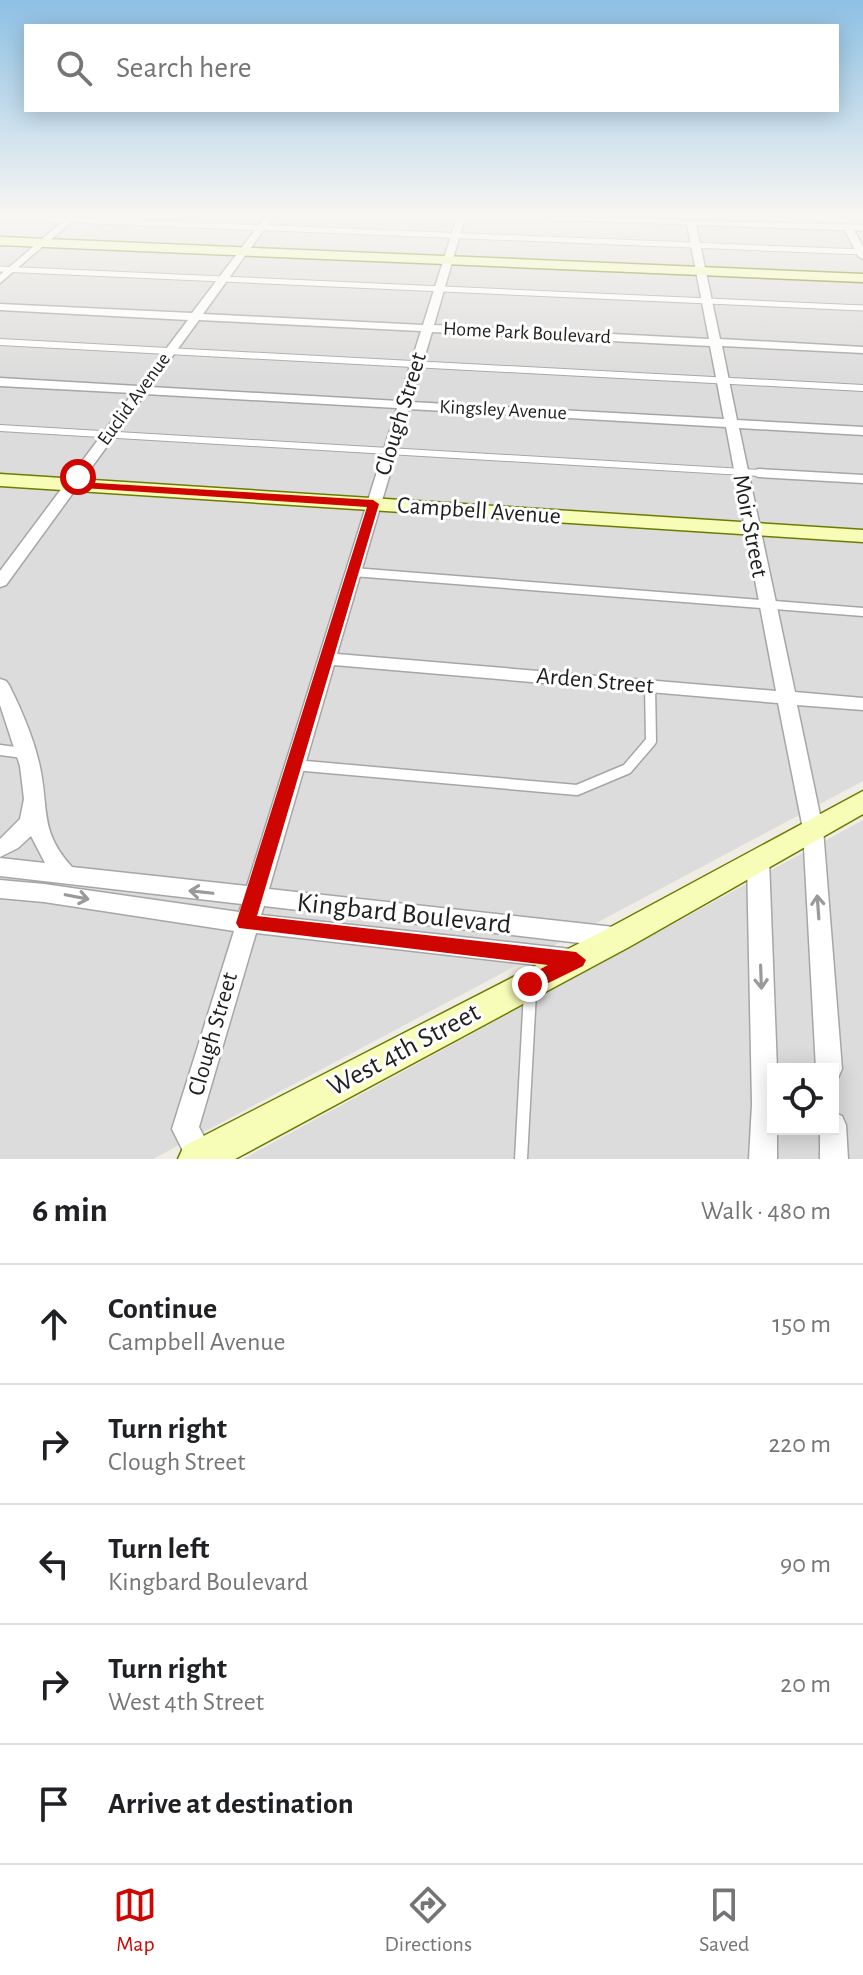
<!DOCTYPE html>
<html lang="en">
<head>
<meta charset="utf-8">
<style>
  :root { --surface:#fff; --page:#f6f6f6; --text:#202124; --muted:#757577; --line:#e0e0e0; --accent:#ce0500 }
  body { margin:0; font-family:"Alegreya Sans",sans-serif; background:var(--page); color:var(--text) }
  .controls { position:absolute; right:24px; bottom:24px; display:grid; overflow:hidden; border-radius:0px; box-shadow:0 4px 20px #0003 }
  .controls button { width:72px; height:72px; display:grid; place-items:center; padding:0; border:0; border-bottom:2px solid var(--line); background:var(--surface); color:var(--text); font:40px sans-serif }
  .stop { position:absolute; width:24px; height:24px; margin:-18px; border:6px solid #ce0500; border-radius:50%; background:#fff }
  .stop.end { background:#ce0500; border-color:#fff; box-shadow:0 2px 8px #0008 }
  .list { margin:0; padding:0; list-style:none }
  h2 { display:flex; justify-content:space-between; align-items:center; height:104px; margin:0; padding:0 32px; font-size:34px }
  h2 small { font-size:26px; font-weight:400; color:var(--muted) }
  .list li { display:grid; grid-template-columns:52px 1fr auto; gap:24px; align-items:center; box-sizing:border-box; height:120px; padding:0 32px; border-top:2px solid var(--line) }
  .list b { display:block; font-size:30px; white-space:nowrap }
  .list p { margin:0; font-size:26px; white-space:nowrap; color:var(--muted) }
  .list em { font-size:26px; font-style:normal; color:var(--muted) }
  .icon { flex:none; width:44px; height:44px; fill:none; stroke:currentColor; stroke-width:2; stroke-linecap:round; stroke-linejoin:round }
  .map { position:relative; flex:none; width:863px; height:1159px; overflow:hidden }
  .search { position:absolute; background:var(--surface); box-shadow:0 4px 20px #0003; left:24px; right:24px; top:24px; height:88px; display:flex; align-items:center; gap:20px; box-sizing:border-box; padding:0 28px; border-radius:0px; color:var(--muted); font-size:30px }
  .sheet { height:704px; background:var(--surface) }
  nav { display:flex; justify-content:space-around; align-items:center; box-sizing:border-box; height:112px; border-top:2px solid var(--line); background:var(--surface); font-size:22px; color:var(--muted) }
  nav a { display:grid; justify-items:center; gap:4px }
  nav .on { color:var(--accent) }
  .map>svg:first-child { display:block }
</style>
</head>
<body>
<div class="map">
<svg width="863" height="1159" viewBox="0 0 863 1159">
  <rect width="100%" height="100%" fill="#f0ede5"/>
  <g fill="#dddcdc" fill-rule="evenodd">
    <polygon points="0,217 863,217 863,781 153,1159 0,1159"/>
    <path d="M 863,820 L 863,1159 L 243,1159 L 642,941 ZM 773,1069 L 833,1069 L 833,1129 L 773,1129 Z"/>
  </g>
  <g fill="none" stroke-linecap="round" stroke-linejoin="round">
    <g stroke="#a6a6a6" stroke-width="7">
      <g id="lane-far4">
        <polyline points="0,217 863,252"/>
        <polyline points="0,269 863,308"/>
      </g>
    </g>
    <g stroke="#a6a6a6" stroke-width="8">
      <g id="lane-far3">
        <polyline points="0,342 863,388"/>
        <polyline points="0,428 793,475"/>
      </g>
    </g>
    <g stroke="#a6a6a6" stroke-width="11">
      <g id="lane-far2">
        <polyline points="759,473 863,479"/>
        <polyline points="353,572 863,612"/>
      </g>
    </g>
    <g stroke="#a6a6a6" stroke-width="13">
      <g id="lane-far1">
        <polyline points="0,750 23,753"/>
        <polyline points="294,765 577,790 627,769 651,741 650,686"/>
      </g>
    </g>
    <g stroke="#a6a6a6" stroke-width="15">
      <polyline id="lane" points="521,1159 530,992"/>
    </g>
    <g stroke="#a6a6a6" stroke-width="3">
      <g id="street">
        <polygon points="68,217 77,217 0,283 0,275"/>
        <path d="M 265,217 L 273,217 L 203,314 L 423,325 L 457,217 L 465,217 L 434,325 L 709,339 L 687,224 L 553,220 L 549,217 L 863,225 L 863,231 L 854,230 L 863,247 L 863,259 L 858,256 L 845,230 L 696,225 L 720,339 L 863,347 L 863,353 L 722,346 L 737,420 L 863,427 L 863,435 L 739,428 L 795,692 L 863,698 L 863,710 L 797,705 L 823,829 L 842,1069 L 838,1078 L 833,1080 L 833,1069 L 816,1069 L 803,829 L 778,703 L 334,665 L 269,889 L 614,927 L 622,930 L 626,937 L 622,944 L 614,947 L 264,906 L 261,915 L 571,949 L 579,952 L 583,959 L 579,966 L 571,969 L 256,933 L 199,1127 L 216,1159 L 187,1159 L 172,1129 L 234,931 L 44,902 L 0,898 L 0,880 L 44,884 L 239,912 L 242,904 L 0,876 L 0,858 L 45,863 L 31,836 L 18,848 L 0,857 L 0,839 L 20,819 L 24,799 L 20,766 L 0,705 L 0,679 L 6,681 L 9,685 C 22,711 34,739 40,767 C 49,809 39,831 72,867 L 247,886 L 397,408 L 145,394 L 6,585 L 0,587 L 0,571 L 133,393 L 0,386 L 0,378 L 138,386 L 188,320 L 0,310 L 0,304 L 192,313 ZM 199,320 L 421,331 L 399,401 L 150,387 ZM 432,332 L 710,346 L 724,419 L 411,402 ZM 409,409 L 726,427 L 776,691 L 337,654 Z"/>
        <polygon points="758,851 766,854 769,860 777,1069 773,1069 773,1129 777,1129 777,1159 749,1159 752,1104 747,860 750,854"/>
        <polygon points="833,1112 842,1116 846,1125 848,1159 820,1159 820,1129 833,1129"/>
      </g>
    </g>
    <g stroke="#6c7c00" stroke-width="3">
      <g id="secondary">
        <polygon points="0,237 863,274 863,282 0,245"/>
        <polygon points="0,474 863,530 863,542 0,486"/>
        <polygon points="863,791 863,814 629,947 235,1159 178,1159 184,1146 607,929"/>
      </g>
    </g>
    <use href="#lane-far4" stroke="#fff" stroke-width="5"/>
    <use href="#lane-far3" stroke="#fff" stroke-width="6"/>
    <use href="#lane-far2" stroke="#fff" stroke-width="8"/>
    <use href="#lane-far1" stroke="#fff" stroke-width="10"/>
    <use href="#lane" stroke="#fff" stroke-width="12"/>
    <use href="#street" fill="#fff" fill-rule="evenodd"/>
    <use href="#secondary" fill="#f7fcb7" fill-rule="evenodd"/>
  </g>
  <defs><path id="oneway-shaft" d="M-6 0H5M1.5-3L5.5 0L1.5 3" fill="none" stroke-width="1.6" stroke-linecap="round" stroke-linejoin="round" transform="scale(2)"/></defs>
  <g stroke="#9a9a9a">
    <use href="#oneway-shaft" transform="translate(201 892) rotate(-174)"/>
    <use href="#oneway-shaft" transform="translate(77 897) rotate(11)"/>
    <use href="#oneway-shaft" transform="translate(818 907) rotate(-94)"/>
    <use href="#oneway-shaft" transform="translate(761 977) rotate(88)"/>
  </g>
  <linearGradient id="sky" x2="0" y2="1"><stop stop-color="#8dc0e4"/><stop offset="0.57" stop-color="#f8f7f3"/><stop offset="1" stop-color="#f8f7f3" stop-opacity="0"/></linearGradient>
  <rect width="863" height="379" fill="url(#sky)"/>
  <polygon fill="#ce0500" points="78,473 83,477 80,482 373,500 379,504 257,916 576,952 586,960 583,966 530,992 521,984 524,978 548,965 239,928 236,923 367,507 68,487 68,482"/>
  <g text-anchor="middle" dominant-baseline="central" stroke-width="6" stroke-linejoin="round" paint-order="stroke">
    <g font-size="20" fill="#1f1f1f" stroke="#fff">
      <text transform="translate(527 333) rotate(3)">Home Park Boulevard</text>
      <text transform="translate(134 399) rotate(-54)">Euclid Avenue</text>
      <text transform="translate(503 410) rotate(3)">Kingsley Avenue</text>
    </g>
    <g font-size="24" fill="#1f1f1f" stroke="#fff">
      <text transform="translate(401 414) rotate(-73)">Clough Street</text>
      <text transform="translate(479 511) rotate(4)">Campbell Avenue</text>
      <text transform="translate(750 526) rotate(79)">Moir Street</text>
      <text transform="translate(595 681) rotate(5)">Arden Street</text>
      <text transform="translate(213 1034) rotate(-74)">Clough Street</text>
    </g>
    <g font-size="28" fill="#1f1f1f" stroke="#fff">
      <text transform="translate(404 914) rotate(6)">Kingbard Boulevard</text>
      <text transform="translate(404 1050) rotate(-28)">West 4th Street</text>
    </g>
  </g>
</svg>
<div class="controls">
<button><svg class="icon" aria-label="locate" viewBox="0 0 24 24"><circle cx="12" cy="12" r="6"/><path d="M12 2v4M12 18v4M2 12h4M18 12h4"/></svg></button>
</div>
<div class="stop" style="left:78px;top:477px"></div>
<div class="stop end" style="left:530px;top:984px"></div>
<div class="search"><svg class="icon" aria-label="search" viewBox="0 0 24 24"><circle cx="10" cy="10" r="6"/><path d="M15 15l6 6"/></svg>Search here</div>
</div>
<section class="sheet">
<h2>6 min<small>Walk · 480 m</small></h2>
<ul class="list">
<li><svg class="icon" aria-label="ahead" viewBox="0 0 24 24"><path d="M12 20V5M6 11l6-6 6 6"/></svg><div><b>Continue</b><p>Campbell Avenue</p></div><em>150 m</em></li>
<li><svg class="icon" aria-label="right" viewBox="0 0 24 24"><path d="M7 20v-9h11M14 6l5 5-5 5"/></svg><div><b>Turn right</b><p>Clough Street</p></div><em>220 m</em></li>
<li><svg class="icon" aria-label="left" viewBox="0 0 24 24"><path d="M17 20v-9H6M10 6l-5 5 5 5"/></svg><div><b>Turn left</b><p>Kingbard Boulevard</p></div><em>90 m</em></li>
<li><svg class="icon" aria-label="right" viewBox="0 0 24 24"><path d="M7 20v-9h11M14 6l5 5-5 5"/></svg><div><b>Turn right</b><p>West 4th Street</p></div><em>20 m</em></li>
<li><svg class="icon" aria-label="arrive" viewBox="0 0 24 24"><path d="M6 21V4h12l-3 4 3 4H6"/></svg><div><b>Arrive at destination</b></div></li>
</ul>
</section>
<nav>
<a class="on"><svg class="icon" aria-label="map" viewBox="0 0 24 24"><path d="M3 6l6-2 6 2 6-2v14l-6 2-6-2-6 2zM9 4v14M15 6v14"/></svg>Map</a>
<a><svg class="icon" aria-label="directions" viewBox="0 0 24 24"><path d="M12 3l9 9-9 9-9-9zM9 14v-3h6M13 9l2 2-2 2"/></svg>Directions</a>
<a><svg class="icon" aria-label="saved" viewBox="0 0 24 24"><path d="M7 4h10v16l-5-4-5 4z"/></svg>Saved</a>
</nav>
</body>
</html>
